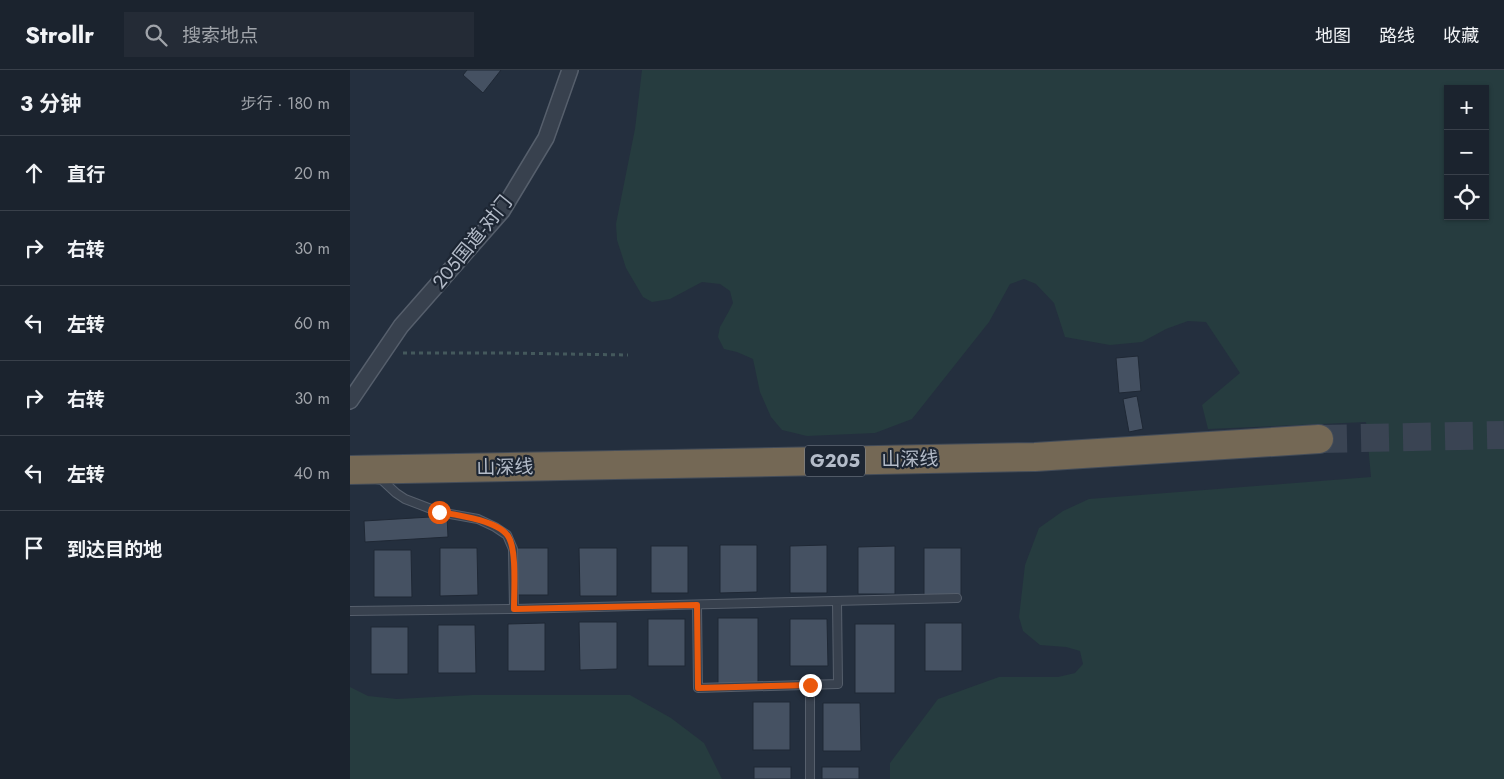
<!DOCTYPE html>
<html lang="zh">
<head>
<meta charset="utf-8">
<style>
  :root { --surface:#1b232e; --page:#242b36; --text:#f1f3f6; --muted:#a0a4aa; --line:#39404a }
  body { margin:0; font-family:Jost,"Noto Sans SC",sans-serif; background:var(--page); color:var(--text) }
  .controls { position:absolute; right:15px; top:15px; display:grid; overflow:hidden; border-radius:0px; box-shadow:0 1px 4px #0004 }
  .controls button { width:45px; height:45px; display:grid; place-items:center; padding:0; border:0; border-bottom:1px solid var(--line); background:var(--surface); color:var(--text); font:25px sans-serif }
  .stop { position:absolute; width:15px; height:15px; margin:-11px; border:4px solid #ea580c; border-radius:50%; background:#fff }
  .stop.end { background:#ea580c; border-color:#fff; box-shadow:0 1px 5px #0008 }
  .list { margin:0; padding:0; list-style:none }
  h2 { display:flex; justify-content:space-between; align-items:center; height:65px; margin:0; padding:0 20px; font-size:21px }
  h2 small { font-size:16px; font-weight:400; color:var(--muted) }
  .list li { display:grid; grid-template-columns:32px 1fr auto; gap:15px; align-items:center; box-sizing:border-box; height:75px; padding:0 20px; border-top:1px solid var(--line) }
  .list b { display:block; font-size:19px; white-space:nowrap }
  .list em { font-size:16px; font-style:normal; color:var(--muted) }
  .icon { flex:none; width:28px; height:28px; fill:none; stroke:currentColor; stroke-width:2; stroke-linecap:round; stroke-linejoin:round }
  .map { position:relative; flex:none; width:1154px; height:709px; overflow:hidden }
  header { display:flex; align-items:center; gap:30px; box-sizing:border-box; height:70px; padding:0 25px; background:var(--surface); border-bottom:1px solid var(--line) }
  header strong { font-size:24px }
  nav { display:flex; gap:28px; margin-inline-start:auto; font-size:18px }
  .search { width:350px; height:45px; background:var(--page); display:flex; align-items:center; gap:12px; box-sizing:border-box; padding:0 18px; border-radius:0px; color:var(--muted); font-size:19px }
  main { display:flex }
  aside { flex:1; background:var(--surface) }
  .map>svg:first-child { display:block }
</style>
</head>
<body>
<header>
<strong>Strollr</strong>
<div class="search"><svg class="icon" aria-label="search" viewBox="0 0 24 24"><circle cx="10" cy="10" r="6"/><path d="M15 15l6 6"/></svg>搜索地点</div>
<nav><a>地图</a><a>路线</a><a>收藏</a></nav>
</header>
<main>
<aside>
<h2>3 分钟<small>步行 · 180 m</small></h2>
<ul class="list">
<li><svg class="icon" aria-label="ahead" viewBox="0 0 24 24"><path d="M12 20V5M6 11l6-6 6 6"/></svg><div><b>直行</b></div><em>20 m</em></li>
<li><svg class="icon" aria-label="right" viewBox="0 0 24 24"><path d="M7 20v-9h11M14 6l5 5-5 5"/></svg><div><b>右转</b></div><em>30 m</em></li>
<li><svg class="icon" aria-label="left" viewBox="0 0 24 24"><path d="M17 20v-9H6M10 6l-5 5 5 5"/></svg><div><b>左转</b></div><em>60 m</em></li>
<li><svg class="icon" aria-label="right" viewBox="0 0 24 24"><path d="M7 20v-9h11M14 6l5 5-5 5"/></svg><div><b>右转</b></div><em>30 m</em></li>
<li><svg class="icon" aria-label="left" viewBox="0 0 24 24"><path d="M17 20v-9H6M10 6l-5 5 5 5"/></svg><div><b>左转</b></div><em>40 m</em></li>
<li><svg class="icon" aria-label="arrive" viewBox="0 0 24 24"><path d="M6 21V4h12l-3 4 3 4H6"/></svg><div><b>到达目的地</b></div></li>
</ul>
</aside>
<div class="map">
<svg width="1154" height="709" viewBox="0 0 1154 709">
  <rect width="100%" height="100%" fill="#242f3e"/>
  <g fill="#263c3f" fill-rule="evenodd">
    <path d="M 292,0 L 1154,0 L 1154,709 L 540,709 L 540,693 L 588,629 L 649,607 L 708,607 L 725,603 L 733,594 L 730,581 L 716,577 L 690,575 L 673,561 L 669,547 L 675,495 L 689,458 L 713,441 L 739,429 L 1021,407 L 1016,352 L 858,359 L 852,335 L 890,303 L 856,252 L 838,251 L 816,259 L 792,272 L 760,275 L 715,267 L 704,233 L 686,214 L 674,209 L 660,214 L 639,252 L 562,349 L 525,363 L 457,366 L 432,360 L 421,347 L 410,322 L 403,289 L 387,282 L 374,279 L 368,267 L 370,257 L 379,241 L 383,233 L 380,221 L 370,214 L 352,212 L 320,229 L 302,232 L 293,227 L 276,198 L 267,170 L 266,154 L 285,59 ZM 1098,19 L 1135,19 L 1135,146 L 1098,146 Z"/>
    <polygon points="0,617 18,626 47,629 122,625 280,625 321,648 354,673 372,709 0,709"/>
  </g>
  <g fill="#455162" stroke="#1f2835">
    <polygon points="117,0 151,0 133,23 113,5"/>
    <polygon points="788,286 791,321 769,323 766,288"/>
    <polygon points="787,326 793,359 779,362 773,329"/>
    <polygon points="97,446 98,467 15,472 14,451"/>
    <polygon points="370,475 407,475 407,522 370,523"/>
    <polygon points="477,475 477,523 440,523 440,476"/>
    <rect x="301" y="476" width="37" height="47"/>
    <polygon points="545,476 545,524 508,524 508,477"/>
    <polygon points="90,478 127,478 128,525 90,526"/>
    <rect x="161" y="478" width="37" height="47"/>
    <polygon points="229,478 267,478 267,526 230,526"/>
    <rect x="574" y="478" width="37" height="48"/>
    <polygon points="24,480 61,480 62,527 24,527"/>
    <rect x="368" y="548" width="40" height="69"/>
    <rect x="298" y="549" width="37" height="47"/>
    <polygon points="440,549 477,549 478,596 440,596"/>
    <polygon points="229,552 267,552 267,599 230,600"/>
    <polygon points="195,553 195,601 158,601 158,554"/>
    <rect x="575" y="553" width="37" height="48"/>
    <rect x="505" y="554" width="40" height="69"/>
    <polygon points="88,555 125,555 126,603 88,603"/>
    <rect x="21" y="557" width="37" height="47"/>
    <rect x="403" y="632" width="37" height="48"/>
    <polygon points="473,633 510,633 511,681 473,681"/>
    <rect x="404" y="697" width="37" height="12"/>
    <rect x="472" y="697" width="37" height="12"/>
  </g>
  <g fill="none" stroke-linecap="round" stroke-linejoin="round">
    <polyline stroke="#3a4453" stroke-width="28" stroke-dasharray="28 14" stroke-linecap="butt" points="969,369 1154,365"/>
    <g stroke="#565f6c" stroke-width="10">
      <g id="lane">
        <polyline points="26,409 32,410 46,423 55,429 89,442 128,449 145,457 157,465 163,479 164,539"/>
        <polyline points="347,535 348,618 488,614 487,531"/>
        <polyline points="0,541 164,539 607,528"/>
        <polyline points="460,615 460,709"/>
      </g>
    </g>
    <g stroke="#565f6c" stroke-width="18">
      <polyline id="street" points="0,331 51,256 152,141 196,68 220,0"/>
    </g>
    <g stroke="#434c59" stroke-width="30">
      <polyline id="highway" points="0,400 685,387 969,369"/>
    </g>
    <polyline stroke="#44595c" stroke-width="3" stroke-dasharray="4 4" stroke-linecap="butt" points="53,283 155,283 278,285"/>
    <use href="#lane" stroke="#38414e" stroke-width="8"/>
    <use href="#street" stroke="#38414e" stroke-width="15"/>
    <use href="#highway" stroke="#746855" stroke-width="28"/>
  </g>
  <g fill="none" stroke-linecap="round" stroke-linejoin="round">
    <path stroke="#ea580c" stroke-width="6" d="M 89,442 C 107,445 147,450 158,466 C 167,479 164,521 164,539 L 347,535 L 348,618 L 460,615"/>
  </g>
  <g text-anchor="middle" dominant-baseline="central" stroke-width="4.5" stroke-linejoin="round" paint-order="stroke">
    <rect fill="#1d2633" stroke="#878f9c" stroke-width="1" x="455" y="375.5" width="60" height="31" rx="4"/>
    <g font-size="18" font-weight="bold" fill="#b4bcc9">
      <text x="485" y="391">G205</text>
    </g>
    <g font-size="19" fill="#b4bcc9" stroke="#1d2633">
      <text transform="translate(122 172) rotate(-51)">205国道-对门</text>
      <text transform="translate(560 389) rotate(-1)">山深线</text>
      <text transform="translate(155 397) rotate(-1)">山深线</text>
    </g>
  </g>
</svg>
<div class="controls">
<button>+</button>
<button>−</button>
<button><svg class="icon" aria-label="locate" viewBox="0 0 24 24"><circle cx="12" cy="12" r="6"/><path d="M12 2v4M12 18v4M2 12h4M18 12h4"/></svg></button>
</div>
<div class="stop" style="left:89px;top:442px"></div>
<div class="stop end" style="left:460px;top:615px"></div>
</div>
</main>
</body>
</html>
